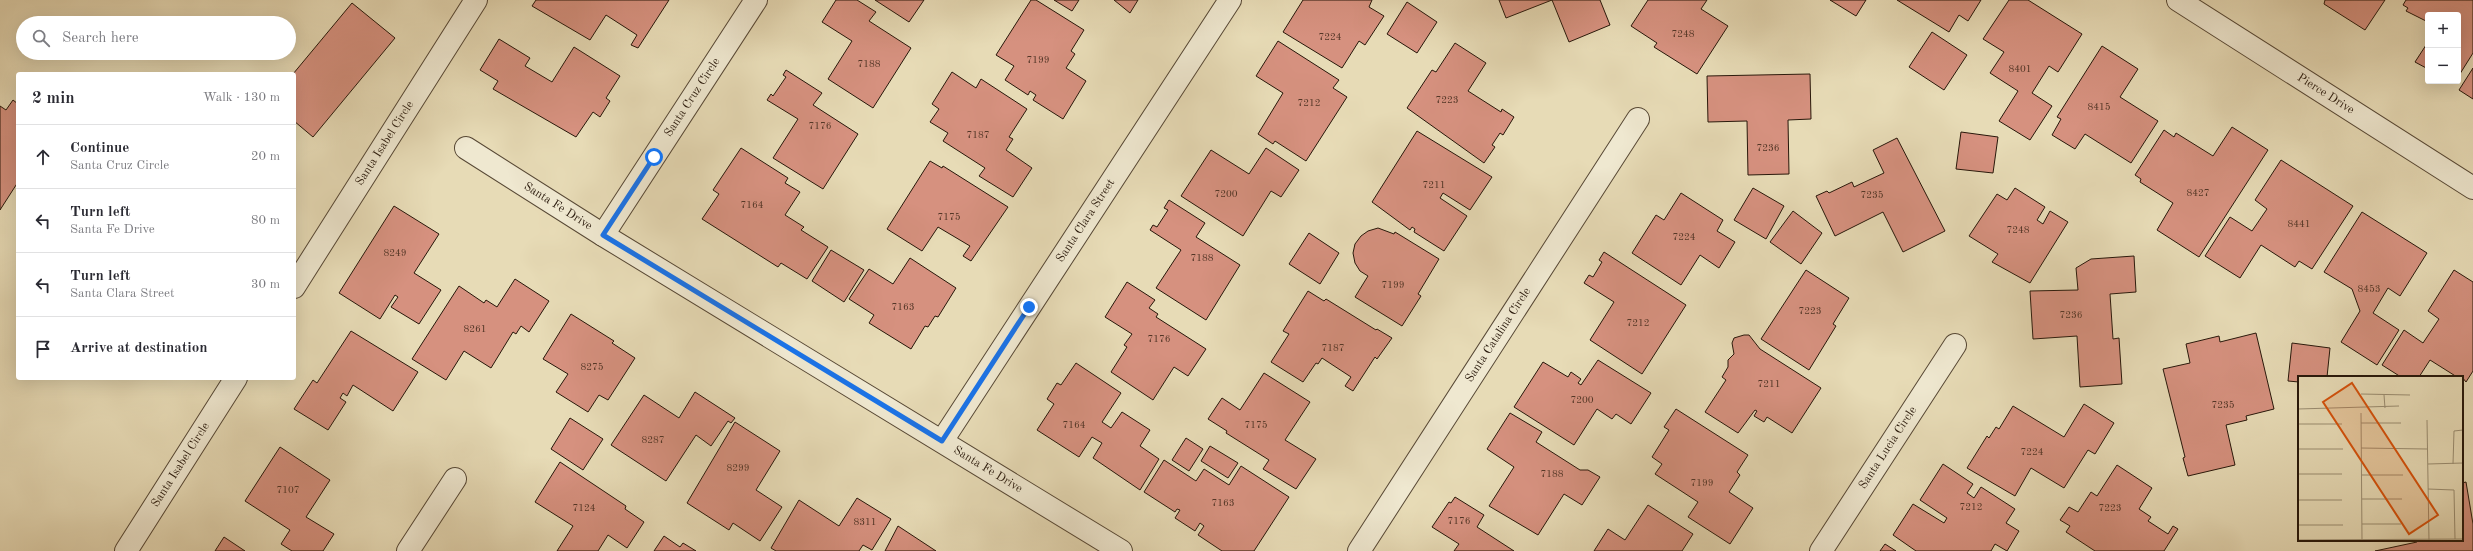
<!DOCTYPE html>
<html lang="en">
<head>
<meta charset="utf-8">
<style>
  :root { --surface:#fff; --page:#f7f7f7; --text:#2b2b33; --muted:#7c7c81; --line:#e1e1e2 }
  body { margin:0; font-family:"Old Standard TT",serif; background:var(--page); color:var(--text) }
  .controls { position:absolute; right:12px; top:12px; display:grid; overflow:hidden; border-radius:4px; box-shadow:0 4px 16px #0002 }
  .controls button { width:36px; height:36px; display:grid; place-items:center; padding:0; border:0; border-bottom:1px solid var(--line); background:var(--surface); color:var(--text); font:20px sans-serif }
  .stop { position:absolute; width:12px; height:12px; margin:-9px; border:3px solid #1a73e8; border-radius:50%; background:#fff }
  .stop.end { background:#1a73e8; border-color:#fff; box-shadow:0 1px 4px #0008 }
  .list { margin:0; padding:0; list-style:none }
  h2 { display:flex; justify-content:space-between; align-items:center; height:52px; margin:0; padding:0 16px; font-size:17px }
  h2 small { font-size:13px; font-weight:400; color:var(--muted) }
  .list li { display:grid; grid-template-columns:26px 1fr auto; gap:12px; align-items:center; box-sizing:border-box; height:64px; padding:0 16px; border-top:1px solid var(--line) }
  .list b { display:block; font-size:15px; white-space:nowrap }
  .list p { margin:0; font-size:13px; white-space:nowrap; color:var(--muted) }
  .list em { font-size:13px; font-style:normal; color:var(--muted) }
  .icon { flex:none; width:22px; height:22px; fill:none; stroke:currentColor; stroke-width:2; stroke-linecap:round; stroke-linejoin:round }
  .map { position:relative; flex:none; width:2473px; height:551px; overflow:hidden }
  .search { position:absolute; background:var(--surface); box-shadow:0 4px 16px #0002; left:16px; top:16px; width:280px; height:44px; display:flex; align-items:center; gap:10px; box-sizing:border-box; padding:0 14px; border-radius:22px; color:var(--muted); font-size:15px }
  .panel { position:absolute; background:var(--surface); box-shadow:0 4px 16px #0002; left:16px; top:72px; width:280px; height:308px; border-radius:4px }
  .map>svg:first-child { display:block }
</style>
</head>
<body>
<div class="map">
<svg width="2473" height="551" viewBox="0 0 2473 551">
  <rect width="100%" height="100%" fill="#e7dbb6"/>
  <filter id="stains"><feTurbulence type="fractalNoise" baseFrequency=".005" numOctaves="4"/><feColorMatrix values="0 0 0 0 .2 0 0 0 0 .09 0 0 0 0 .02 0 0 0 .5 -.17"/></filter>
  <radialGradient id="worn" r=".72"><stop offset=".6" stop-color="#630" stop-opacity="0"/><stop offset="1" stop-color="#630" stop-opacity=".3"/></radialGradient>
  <g fill="#d6917f" stroke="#27170a">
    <polygon points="536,0 669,0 638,48 631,45 637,35 606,15 590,40 532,6"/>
    <polygon points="836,0 857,0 876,12 869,21 911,48 873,108 828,79 852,41 822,22"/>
    <polygon points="875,0 924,0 909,22"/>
    <polygon points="1031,0 1036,0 1084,30 1071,51 1075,54 1066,68 1086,81 1063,119 1033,100 1036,95 1030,91 1028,95 1005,80 1014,66 996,55"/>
    <polygon points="1054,0 1079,0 1072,11"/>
    <polygon points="1114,0 1138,0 1130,13"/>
    <polygon points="1303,0 1372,0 1369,7 1384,16 1365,45 1359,41 1342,68 1283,32"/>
    <polygon points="1499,0 1552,0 1506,18"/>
    <polygon points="1552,0 1600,0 1610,25 1569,42"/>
    <polygon points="1648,0 1707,0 1701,9 1728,26 1697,74 1654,47 1657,43 1631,26"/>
    <polygon points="1830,0 1866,0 1856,16"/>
    <polygon points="1897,0 1981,0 1968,21 1959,15 1949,32"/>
    <polygon points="2009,0 2028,0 2082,34 2058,72 2049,66 2032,93 2052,106 2030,140 1999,121 2018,91 1990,73 2004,52 1983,39"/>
    <polygon points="2325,0 2385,0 2365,30 2324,4"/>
    <polygon points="2406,0 2473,0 2473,53 2458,77 2458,15 2428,15 2428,22 2406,11 2408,8 2403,5"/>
    <polygon points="1407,2 1437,22 1417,53 1387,34"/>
    <polygon points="352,3 395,38 313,137 294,121 293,74"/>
    <polygon points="1932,32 1967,55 1944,90 1909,67"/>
    <polygon points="499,39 530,58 525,66 552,82 574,47 620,76 606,98 610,101 600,117 593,112 576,137 493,89 498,81 480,70"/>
    <polygon points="1278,41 1339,80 1333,88 1347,97 1306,161 1275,141 1273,144 1258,134 1283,93 1256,76"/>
    <polygon points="2428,42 2428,69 2415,62"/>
    <polygon points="1455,43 1486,63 1468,91 1501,112 1502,109 1514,117 1503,135 1500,133 1492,145 1495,147 1484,163 1407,108 1432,70 1436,72"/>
    <polygon points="2102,46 2138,69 2120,97 2158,121 2131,163 2085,134 2075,149 2052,135 2061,119 2057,117"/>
    <polygon points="2473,68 2473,99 2459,90"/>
    <polygon points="786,70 822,93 813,105 858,134 823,189 773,158 798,119 767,100 771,94 773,96 786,77 783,75"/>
    <polygon points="952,72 976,88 981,79 1027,109 1009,137 1013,139 1006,150 1032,168 1013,197 979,176 985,168 943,141 948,133 930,122 939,109 932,104"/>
    <polygon points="1810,74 1811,119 1788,120 1789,174 1748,175 1747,121 1708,122 1707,76"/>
    <polygon points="13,100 18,104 18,182 0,210 0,106 6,110"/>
    <polygon points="2232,127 2268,150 2199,257 2157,230 2173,203 2140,182 2141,179 2135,175 2164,130 2174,137 2176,133 2213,156"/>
    <polygon points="1417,131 1492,177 1470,210 1443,193 1440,198 1467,216 1444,251 1414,232 1415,229 1412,227 1410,230 1372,202"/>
    <polygon points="1961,132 1998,137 1993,173 1956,169"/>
    <polygon points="1897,138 1945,231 1903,252 1883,212 1835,236 1816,196 1827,191 1829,193 1852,182 1854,187 1884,173 1873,150"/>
    <polygon points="741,148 788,178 785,183 800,192 785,215 804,227 801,230 828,247 807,279 781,263 778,267 702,219 719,194 713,190"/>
    <polygon points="1266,148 1299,170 1281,197 1271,191 1243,236 1181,196 1211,150 1249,174"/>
    <polygon points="2281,160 2353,206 2312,269 2299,261 2295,267 2261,245 2240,278 2205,256 2230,217 2252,231 2267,209 2255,200"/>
    <polygon points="930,161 942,168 943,166 1008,207 971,261 963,256 970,246 938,227 922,251 887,229"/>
    <polygon points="1753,188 1784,206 1766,239 1734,220"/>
    <polygon points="2015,188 2045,207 2037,220 2043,224 2050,211 2068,222 2030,283 1992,262 1998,254 1969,236 1997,194 2007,200"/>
    <polygon points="1681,193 1723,220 1717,231 1735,242 1719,268 1700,255 1681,285 1632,253 1656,215 1664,220"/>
    <polygon points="1169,200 1205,223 1196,237 1240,265 1206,320 1156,288 1181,250 1150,230 1153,225 1157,227 1168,210 1164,208"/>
    <polygon points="394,206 439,234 414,273 441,290 419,324 391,307 398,297 395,295 380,319 339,293"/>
    <polygon points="1793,211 1822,233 1801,264 1770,242"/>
    <polygon points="2362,212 2427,253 2400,296 2388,288 2373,313 2399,330 2377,365 2341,342 2360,311 2352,289 2324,272"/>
    <polygon points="1378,228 1394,234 1395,232 1439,259 1418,294 1421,296 1402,326 1355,297 1368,276 1360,271 1355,263 1353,253 1355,244 1361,236 1368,231"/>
    <polygon points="1309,233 1339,253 1320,284 1289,264"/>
    <polygon points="831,250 864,270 844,302 812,281"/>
    <polygon points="1604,252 1686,305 1642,374 1590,340 1614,302 1584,283 1589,275 1593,277 1602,262 1599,260"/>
    <polygon points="2134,256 2136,292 2110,294 2113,339 2119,338 2122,384 2080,387 2077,336 2033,339 2030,291 2078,290 2076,268 2091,259"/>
    <polygon points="910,258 956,288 938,317 935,316 928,327 925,326 911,349 869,323 874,315 849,299 869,269 893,284"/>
    <polygon points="1806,270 1849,298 1833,324 1836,326 1809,370 1761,339"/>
    <polygon points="2454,270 2473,282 2473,371 2466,382 2462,377 2457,377 2430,360 2419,377 2401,377 2382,365 2404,330 2423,343 2439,319 2428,311"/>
    <polygon points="515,279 549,301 529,332 521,326 516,334 513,332 491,368 464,351 446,380 412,359 459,286 484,303 486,300 497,307"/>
    <polygon points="1127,282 1155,300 1149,308 1158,314 1156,317 1206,349 1188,376 1174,367 1153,400 1111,372 1127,347 1124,345 1132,334 1105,317"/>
    <polygon points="1308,291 1324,301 1326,299 1376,330 1377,329 1392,338 1377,359 1375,357 1353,391 1345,386 1351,377 1322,358 1318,364 1316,363 1303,382 1271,362 1289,334 1283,331"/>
    <polygon points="571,314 614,341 612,343 635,358 608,400 599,395 588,412 556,392 568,374 543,359"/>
    <polygon points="351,331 418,372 393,411 353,385 347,396 343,393 340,398 346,402 328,430 294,409 313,380 317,383"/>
    <polygon points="2256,333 2274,409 2246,416 2247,420 2226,425 2235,465 2188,476 2183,458 2185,457 2163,369 2190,363 2186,344 2219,336 2220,342"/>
    <polygon points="1744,335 1749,335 1760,349 1821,388 1792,433 1767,417 1764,422 1754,416 1757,411 1755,410 1738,433 1705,412 1726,380 1722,377 1728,367 1728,360 1734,354 1732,343 1734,338"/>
    <polygon points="2292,343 2330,348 2327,377 2299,377 2299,382 2288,381"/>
    <polygon points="1598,360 1651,393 1631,424 1616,414 1612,419 1597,409 1574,445 1514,407 1543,362 1568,377 1571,372 1581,379 1578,383 1581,385"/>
    <polygon points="1076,363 1121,393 1102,422 1111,428 1122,412 1150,430 1140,446 1159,459 1140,490 1093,458 1102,443 1092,437 1079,457 1037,430 1054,404 1047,399 1057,383 1061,385"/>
    <polygon points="1264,373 1310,402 1285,440 1316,459 1296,489 1263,469 1269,460 1226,433 1227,431 1208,419 1222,398 1240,410"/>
    <polygon points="695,392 735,418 731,423 728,421 711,446 696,435 666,481 611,445 644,395 679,418"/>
    <polygon points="2084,404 2114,423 2095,454 2088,450 2064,488 2031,468 2015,496 1967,468 1987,436 1989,438 1996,427 1999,429 2013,406 2064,437"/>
    <polygon points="1676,409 1748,455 1737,472 1740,475 1729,492 1753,508 1730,544 1688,517 1698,502 1655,474 1662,464 1652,457 1669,430 1664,427"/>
    <polygon points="1510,413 1542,432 1536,442 1580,470 1588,470 1600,477 1582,505 1564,494 1538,535 1489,506 1514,467 1487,449"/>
    <polygon points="570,418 603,439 583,470 551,449"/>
    <polygon points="735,422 780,451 756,490 782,507 760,541 733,523 729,530 687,503"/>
    <polygon points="1186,438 1203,449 1189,471 1172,460"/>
    <polygon points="1210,446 1238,463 1228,478 1201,461"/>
    <polygon points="280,447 330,480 306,517 334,534 323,551 292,551 281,544 290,530 245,501"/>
    <polygon points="1164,460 1196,481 1204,469 1229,485 1241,466 1289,497 1254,551 1222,551 1198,535 1204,526 1200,523 1195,531 1175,518 1180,510 1177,509 1175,512 1144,492"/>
    <polygon points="560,462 626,506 625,509 644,522 627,548 608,535 598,551 557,551 573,526 535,502"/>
    <polygon points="1943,464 1973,484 1967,493 1974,498 1981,487 2015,509 2006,523 2019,531 2007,551 1995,544 1991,551 1916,551 1893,535 1913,504 1944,523 1947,518 1920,500"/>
    <polygon points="2117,465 2152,488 2139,509 2151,517 2148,521 2168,534 2173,526 2178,529 2164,551 2095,551 2066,532 2070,526 2060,520 2069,507 2078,512 2091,492 2097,496"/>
    <polygon points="2466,482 2473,524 2473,551 2375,551 2417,542 2416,540 2462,540 2462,483"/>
    <polygon points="1455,497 1484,515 1477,527 1514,551 1454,551 1459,544 1432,527 1449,502 1451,503"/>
    <polygon points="857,498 891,519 872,550 863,545 859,551 776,551 771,548 799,500 839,526"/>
    <polygon points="1648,505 1693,534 1682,551 1594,551 1608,529 1625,540"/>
    <polygon points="898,526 936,551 885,551"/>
    <polygon points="664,536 680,547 683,543 696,551 654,551"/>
    <polygon points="224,537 245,551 215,551"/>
    <polygon points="1885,544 1896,551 1880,551"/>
  </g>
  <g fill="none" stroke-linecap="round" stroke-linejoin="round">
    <g stroke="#574835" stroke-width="24">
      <g id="minor">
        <path id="s1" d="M 2178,0 L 2473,188"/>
        <path id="s2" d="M 466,148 L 603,235 L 1121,551"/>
        <path id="s3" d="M 603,235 L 756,0"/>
        <path id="s4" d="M 294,287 L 476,0"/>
        <path id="s5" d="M 942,441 L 1230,0"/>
        <path id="s6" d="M 126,551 L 236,378"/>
        <polyline points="408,551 455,479"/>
        <path id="s7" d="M 1359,551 L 1638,119"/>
        <path id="s8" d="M 1821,551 L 1955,345"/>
      </g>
    </g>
    <use href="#minor" stroke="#efe8d0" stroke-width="22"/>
  </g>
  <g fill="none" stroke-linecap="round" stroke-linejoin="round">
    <polyline stroke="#1a73e8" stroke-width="5" points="654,157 603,235 942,441 1029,307"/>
  </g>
  <g text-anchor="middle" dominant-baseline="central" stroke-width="3" stroke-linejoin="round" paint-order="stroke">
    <g font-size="10" fill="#533627">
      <text x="1683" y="34">7248</text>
      <text x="1330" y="37">7224</text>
      <text x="1038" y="60">7199</text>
      <text x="869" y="64">7188</text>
      <text x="2020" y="69">8401</text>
      <text x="1447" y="100">7223</text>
      <text x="1309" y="103">7212</text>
      <text x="2099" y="107">8415</text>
      <text x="820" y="126">7176</text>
      <text x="978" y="135">7187</text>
      <text x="1768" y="148">7236</text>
      <text x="1434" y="185">7211</text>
      <text x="2198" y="193">8427</text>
      <text x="1226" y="194">7200</text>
      <text x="1872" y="195">7235</text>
      <text x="752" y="205">7164</text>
      <text x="949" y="217">7175</text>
      <text x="2299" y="224">8441</text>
      <text x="2018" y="230">7248</text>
      <text x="1684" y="237">7224</text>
      <text x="395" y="253">8249</text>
      <text x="1202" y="258">7188</text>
      <text x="1393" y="285">7199</text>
      <text x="2369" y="289">8453</text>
      <text x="903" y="307">7163</text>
      <text x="1810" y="311">7223</text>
      <text x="2071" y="315">7236</text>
      <text x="1638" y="323">7212</text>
      <text x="475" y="329">8261</text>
      <text x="1159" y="339">7176</text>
      <text x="1333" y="348">7187</text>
      <text x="592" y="367">8275</text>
      <text x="1769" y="384">7211</text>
      <text x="1582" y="400">7200</text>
      <text x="2223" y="405">7235</text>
      <text x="1074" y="425">7164</text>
      <text x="1256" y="425">7175</text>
      <text x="653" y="440">8287</text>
      <text x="2032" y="452">7224</text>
      <text x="738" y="468">8299</text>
      <text x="1552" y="474">7188</text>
      <text x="1702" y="483">7199</text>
      <text x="288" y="490">7107</text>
      <text x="1223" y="503">7163</text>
      <text x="1971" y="507">7212</text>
      <text x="584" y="508">7124</text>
      <text x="2110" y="508">7223</text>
      <text x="1459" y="521">7176</text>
      <text x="865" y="522">8311</text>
    </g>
    <g font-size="12" fill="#27170a" stroke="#efe8d0">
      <text stroke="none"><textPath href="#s1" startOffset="175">Pierce Drive</textPath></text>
      <text stroke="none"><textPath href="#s3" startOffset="164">Santa Cruz Circle</textPath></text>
      <text stroke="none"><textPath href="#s4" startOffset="170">Santa Isabel Circle</textPath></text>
      <text stroke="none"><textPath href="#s2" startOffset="109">Santa Fe Drive</textPath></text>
      <text stroke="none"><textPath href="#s5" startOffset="263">Santa Clara Street</textPath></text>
      <text stroke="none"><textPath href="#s7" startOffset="257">Santa Catalina Circle</textPath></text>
      <text stroke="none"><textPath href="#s8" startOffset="123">Santa Lucia Circle</textPath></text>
      <text stroke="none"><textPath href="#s6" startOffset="102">Santa Isabel Circle</textPath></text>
      <text stroke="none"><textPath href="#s2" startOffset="613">Santa Fe Drive</textPath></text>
    </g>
  </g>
  <g transform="translate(2298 376)">
    <rect width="165" height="165" fill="#e7dbb6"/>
    <path fill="none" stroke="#9a8d71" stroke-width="1" d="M 63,18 L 112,19M 86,19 L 87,32M 0,33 L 101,30M 63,37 L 64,165M 129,44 L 131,165M 63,47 L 103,47M 0,48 L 44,48M 63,72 L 129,73M 0,73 L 45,73M 130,88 L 165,87M 155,88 L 156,55 L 165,54M 0,98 L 44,98M 64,99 L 105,99M 130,113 L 156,114 L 157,163M 64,123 L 104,123M 0,124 L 44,124M 64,148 L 103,148M 0,149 L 45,149M 0,164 L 165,163"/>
    <path fill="#d5520c" fill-opacity="0.15" stroke="#d5520c" stroke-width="2" d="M 54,7 L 140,139 L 111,158 L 25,26 Z"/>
    <rect width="165" height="165" fill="none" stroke="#27170a" stroke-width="2"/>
  </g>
  <rect width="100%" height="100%" filter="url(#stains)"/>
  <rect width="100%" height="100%" fill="url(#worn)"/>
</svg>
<div class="controls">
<button>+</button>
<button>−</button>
</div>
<div class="stop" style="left:654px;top:157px"></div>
<div class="stop end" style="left:1029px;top:307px"></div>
<div class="search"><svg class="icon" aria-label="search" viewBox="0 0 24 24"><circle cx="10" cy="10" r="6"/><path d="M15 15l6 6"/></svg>Search here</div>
<section class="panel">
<h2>2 min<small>Walk · 130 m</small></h2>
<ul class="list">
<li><svg class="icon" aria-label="ahead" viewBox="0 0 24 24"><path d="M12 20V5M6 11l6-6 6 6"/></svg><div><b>Continue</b><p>Santa Cruz Circle</p></div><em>20 m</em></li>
<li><svg class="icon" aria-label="left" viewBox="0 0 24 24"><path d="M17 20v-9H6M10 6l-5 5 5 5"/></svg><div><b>Turn left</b><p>Santa Fe Drive</p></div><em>80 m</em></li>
<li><svg class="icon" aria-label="left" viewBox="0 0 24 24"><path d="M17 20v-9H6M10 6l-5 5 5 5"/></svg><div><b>Turn left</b><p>Santa Clara Street</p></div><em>30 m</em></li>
<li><svg class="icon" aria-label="arrive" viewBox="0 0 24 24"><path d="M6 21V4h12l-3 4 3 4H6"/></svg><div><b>Arrive at destination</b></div></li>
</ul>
</section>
</div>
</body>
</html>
